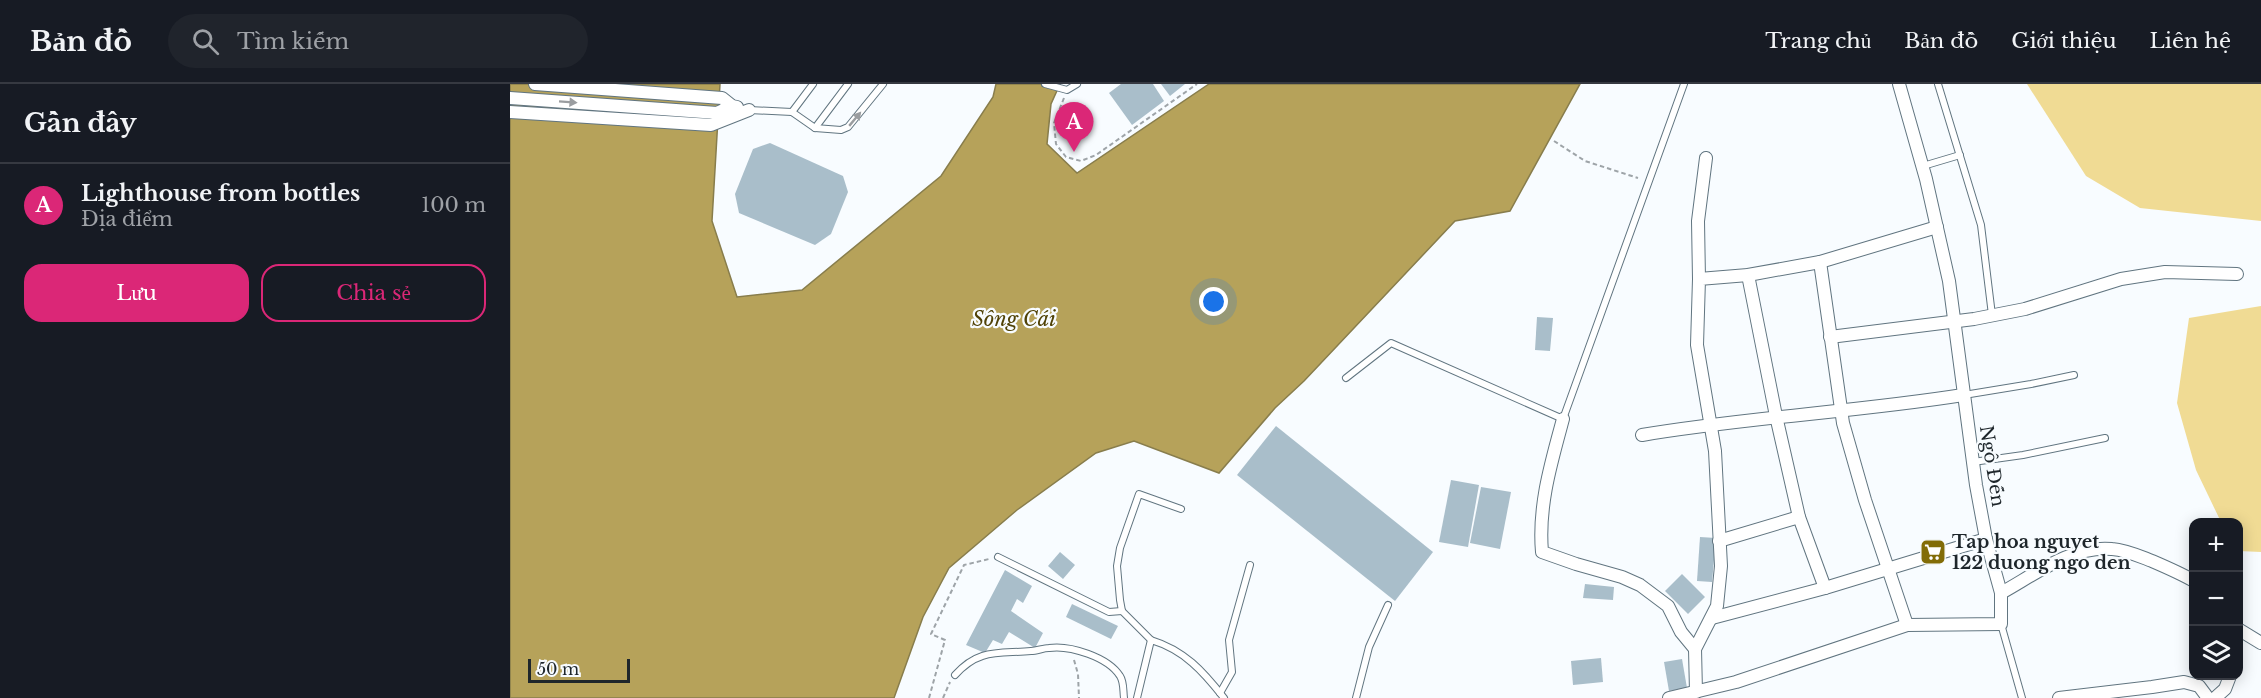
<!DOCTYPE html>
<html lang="vi">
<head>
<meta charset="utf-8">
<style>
  :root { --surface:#171b24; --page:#20242c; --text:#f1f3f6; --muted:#9ea1a6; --line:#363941; --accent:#db2777 }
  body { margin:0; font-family:"Libre Baskerville",serif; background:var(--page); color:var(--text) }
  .controls { position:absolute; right:18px; bottom:18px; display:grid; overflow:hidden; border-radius:12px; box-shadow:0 3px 15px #0003 }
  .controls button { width:54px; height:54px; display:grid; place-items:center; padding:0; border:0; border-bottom:2px solid var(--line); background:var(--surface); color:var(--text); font:30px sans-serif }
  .scale { position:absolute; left:18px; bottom:15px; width:102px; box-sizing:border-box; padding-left:6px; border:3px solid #1e262b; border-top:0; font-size:16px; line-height:21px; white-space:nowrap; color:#1e262b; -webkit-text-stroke:4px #f8fcff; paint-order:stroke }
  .you { position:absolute; left:704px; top:218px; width:21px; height:21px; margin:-15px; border:4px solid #fff; border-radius:50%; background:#1a73e8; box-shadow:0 0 0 9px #1a73e833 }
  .badge { display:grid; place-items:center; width:39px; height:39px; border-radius:50%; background:var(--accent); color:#fff; font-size:20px; font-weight:700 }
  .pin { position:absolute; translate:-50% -50px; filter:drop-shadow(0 2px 3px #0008) }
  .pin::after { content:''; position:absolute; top:32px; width:21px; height:18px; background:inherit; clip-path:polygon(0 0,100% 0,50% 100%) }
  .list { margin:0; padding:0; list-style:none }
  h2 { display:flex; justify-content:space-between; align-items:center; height:78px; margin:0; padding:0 24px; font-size:26px }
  h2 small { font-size:20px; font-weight:400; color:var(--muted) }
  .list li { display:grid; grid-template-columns:39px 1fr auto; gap:18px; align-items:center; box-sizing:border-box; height:84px; padding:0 24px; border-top:2px solid var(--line) }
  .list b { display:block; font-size:22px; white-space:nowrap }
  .list p { margin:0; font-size:20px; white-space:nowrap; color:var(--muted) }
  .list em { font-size:20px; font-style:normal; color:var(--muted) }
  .actions { display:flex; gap:12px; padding:18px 24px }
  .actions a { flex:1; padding:14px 0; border:2px solid var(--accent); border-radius:18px; text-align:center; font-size:21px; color:var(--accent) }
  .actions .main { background:var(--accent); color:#fff }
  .icon { flex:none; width:33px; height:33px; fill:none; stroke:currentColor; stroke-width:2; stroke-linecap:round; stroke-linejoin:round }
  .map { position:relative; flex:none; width:1751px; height:614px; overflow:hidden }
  header { display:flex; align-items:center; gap:36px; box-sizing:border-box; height:84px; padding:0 30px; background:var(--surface); border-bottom:2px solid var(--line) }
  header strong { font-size:28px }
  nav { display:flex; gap:33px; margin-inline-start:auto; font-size:21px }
  .search { width:420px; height:54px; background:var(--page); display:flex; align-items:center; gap:15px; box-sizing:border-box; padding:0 21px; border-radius:33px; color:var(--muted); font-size:22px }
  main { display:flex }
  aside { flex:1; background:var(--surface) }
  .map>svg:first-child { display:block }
</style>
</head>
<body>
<header>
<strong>Bản đồ</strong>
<div class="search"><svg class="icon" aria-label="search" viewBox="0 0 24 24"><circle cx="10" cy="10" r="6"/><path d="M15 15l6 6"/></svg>Tìm kiếm</div>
<nav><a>Trang chủ</a><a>Bản đồ</a><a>Giới thiệu</a><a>Liên hệ</a></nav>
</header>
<main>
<aside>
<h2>Gần đây<small></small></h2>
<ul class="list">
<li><span class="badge">A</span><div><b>Lighthouse from bottles</b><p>Địa điểm</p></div><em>100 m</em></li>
</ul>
<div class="actions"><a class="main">Lưu</a><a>Chia sẻ</a></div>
</aside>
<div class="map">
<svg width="1751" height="614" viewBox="0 0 1751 614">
  <rect width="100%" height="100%" fill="#f8fcff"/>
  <g fill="#f0db94">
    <polygon points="1517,0 1751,0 1751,137 1630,124 1576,92"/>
    <polygon points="1751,222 1751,468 1729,467 1728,438 1711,438 1686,386 1667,319 1679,234"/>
  </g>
  <polygon fill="#b6a25a" stroke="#887d4c" stroke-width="1.5" points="0,0 210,0 202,137 227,213 292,206 431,92 483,13 486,0 550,0 541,20 537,60 567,89 699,0 1070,0 1000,127 945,137 794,297 765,324 709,389 624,357 586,369 507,426 439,484 413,533 384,614 0,614"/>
  <g fill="#a9beca">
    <polygon points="611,0 643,0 654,17 622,41 599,9"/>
    <polygon points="651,0 675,0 660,12"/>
    <polygon points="260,59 333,92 338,108 321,150 305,161 229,129 225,110 243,65"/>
    <polygon points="1027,233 1043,234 1040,267 1025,266"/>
    <polygon points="766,342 923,468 885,517 727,391"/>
    <polygon points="941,396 969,401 958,463 929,458"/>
    <polygon points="971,403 1001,408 990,465 960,459"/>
    <polygon points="1190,453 1206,454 1202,498 1187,497"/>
    <polygon points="550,468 565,481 553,495 538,482"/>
    <polygon points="495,486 522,502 513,519 507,515 501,527 533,549 525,564 499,548 492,560 483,556 475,569 456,561"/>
    <polygon points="1172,490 1195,513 1178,530 1155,507"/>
    <polygon points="1075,500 1104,503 1103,516 1073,514"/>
    <polygon points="562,520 608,542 601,555 556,533"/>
    <polygon points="1091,574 1093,598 1063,601 1061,577"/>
    <polygon points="1172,575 1177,604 1159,607 1154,578"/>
  </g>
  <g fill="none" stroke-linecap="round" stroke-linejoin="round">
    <g stroke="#617580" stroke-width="8">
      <g id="service">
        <polyline points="535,0 557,6 567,0"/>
        <polyline points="1428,0 1471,141 1482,231"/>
        <polyline points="239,26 282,28 305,44 331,46 338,43 373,0"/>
        <polyline points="282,28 303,0"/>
        <polyline points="305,44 338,0"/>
        <polyline points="1413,82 1450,71"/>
        <polyline points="836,294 881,259 1053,335 1174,0"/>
        <polyline points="1454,311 1521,300 1564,291"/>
        <polyline points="1463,378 1513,371 1595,354"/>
        <polyline points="488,473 599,528 612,527"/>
        <polyline points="1491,540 1512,614"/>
        <polyline points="641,556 612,527 610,516 607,482 610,464 629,410 671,425"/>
        <path d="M 445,591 C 469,564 489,570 521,567 C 527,567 533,564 539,564 C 560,561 598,573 610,592 C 614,598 613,606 614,614"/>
        <polyline points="710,609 722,588 719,556 740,481"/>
        <path d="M 627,614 L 641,556 C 674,566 693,587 714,614"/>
        <polyline points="846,614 859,563 878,521"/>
      </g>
    </g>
    <g stroke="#617580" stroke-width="14">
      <g id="minor">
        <polyline points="25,0 212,14 222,22 227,23"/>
        <polyline points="0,14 207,29 222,22"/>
        <polyline points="0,28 201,41 239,26"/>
        <polyline points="1310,178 1333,339 1355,416 1397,541"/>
        <polyline points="1238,191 1266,332 1289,433 1315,504"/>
        <polyline points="1189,195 1188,137 1196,74"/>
        <polyline points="1320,253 1464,235 1515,225 1611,195 1655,188 1727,190"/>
        <path d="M 1053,335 C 1041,379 1028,422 1032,468 L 1066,480 L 1112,493 L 1130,501 L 1158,522 L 1171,548 L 1185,565"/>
        <path d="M 1132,351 C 1239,333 1346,328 1453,311"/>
        <polyline points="1209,457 1289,433"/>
        <path d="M 1491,509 C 1524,491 1562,461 1602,465 C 1616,466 1629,472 1642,477 C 1656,483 1670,489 1684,497"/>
        <polyline points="1202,534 1315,504 1476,455"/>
        <polyline points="1728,545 1751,559"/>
        <polyline points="1186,608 1185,565 1207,522 1211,482 1205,367 1187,261 1189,195 1238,191 1310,178 1427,143"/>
        <polyline points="1159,614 1226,598 1397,541 1491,540 1491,509 1476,455 1466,401 1439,197 1416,95 1389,0"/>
        <polyline points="1549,614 1642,603 1674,598 1689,602 1698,614"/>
        <polyline points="1705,614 1715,605 1720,592"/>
      </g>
    </g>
    <g stroke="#9ea4a8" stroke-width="2" stroke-dasharray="4.5 3" stroke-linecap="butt">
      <polyline points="554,14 544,39 546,60 556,73 571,77 586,71 687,0"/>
      <polyline points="1044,57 1075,77 1128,94"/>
      <polyline points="564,576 568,590 569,614"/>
      <polyline points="419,614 435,556 421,550 454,481 479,475"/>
      <polyline points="433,614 440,598"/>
    </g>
    <use href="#service" stroke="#fff" stroke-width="6"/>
    <use href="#minor" stroke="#fff" stroke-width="12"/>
  </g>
  <defs><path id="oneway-solid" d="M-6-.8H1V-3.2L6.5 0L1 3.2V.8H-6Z" transform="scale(1.5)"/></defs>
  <g fill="#9a9da0">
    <use href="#oneway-solid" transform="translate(58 18) rotate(4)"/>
    <use href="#oneway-solid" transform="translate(345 35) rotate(-50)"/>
  </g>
  <defs>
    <g id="supermarket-square" transform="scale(1.35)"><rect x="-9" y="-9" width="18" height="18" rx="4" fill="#826c07" stroke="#f8fcff"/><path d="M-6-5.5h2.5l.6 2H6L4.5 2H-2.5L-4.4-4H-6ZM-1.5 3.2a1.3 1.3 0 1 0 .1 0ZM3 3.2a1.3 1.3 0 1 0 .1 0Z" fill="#fff"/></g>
  </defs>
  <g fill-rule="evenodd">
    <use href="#supermarket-square" x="1423" y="468"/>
  </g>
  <g text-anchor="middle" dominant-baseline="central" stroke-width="4.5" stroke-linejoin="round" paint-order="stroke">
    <g font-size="18" fill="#1e262b" stroke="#f8fcff">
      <text transform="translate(1482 382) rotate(81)">Ngô Đến</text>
    </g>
    <g font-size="18" font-weight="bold" fill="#1e262b" stroke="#f8fcff" text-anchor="start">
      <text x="1442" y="458">Tap hoa nguyet<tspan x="1442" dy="21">122 duong ngo den</tspan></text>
    </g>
    <g font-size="20" font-style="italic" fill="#504206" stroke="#f8fcff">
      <text x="504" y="235">Sông Cái</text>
    </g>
  </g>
</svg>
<div class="controls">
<button>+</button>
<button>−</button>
<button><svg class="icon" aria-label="layers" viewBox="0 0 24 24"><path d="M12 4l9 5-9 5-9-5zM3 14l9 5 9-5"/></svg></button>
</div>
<div class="scale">50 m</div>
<div class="you"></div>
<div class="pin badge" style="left:564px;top:68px">A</div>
</div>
</main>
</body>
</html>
